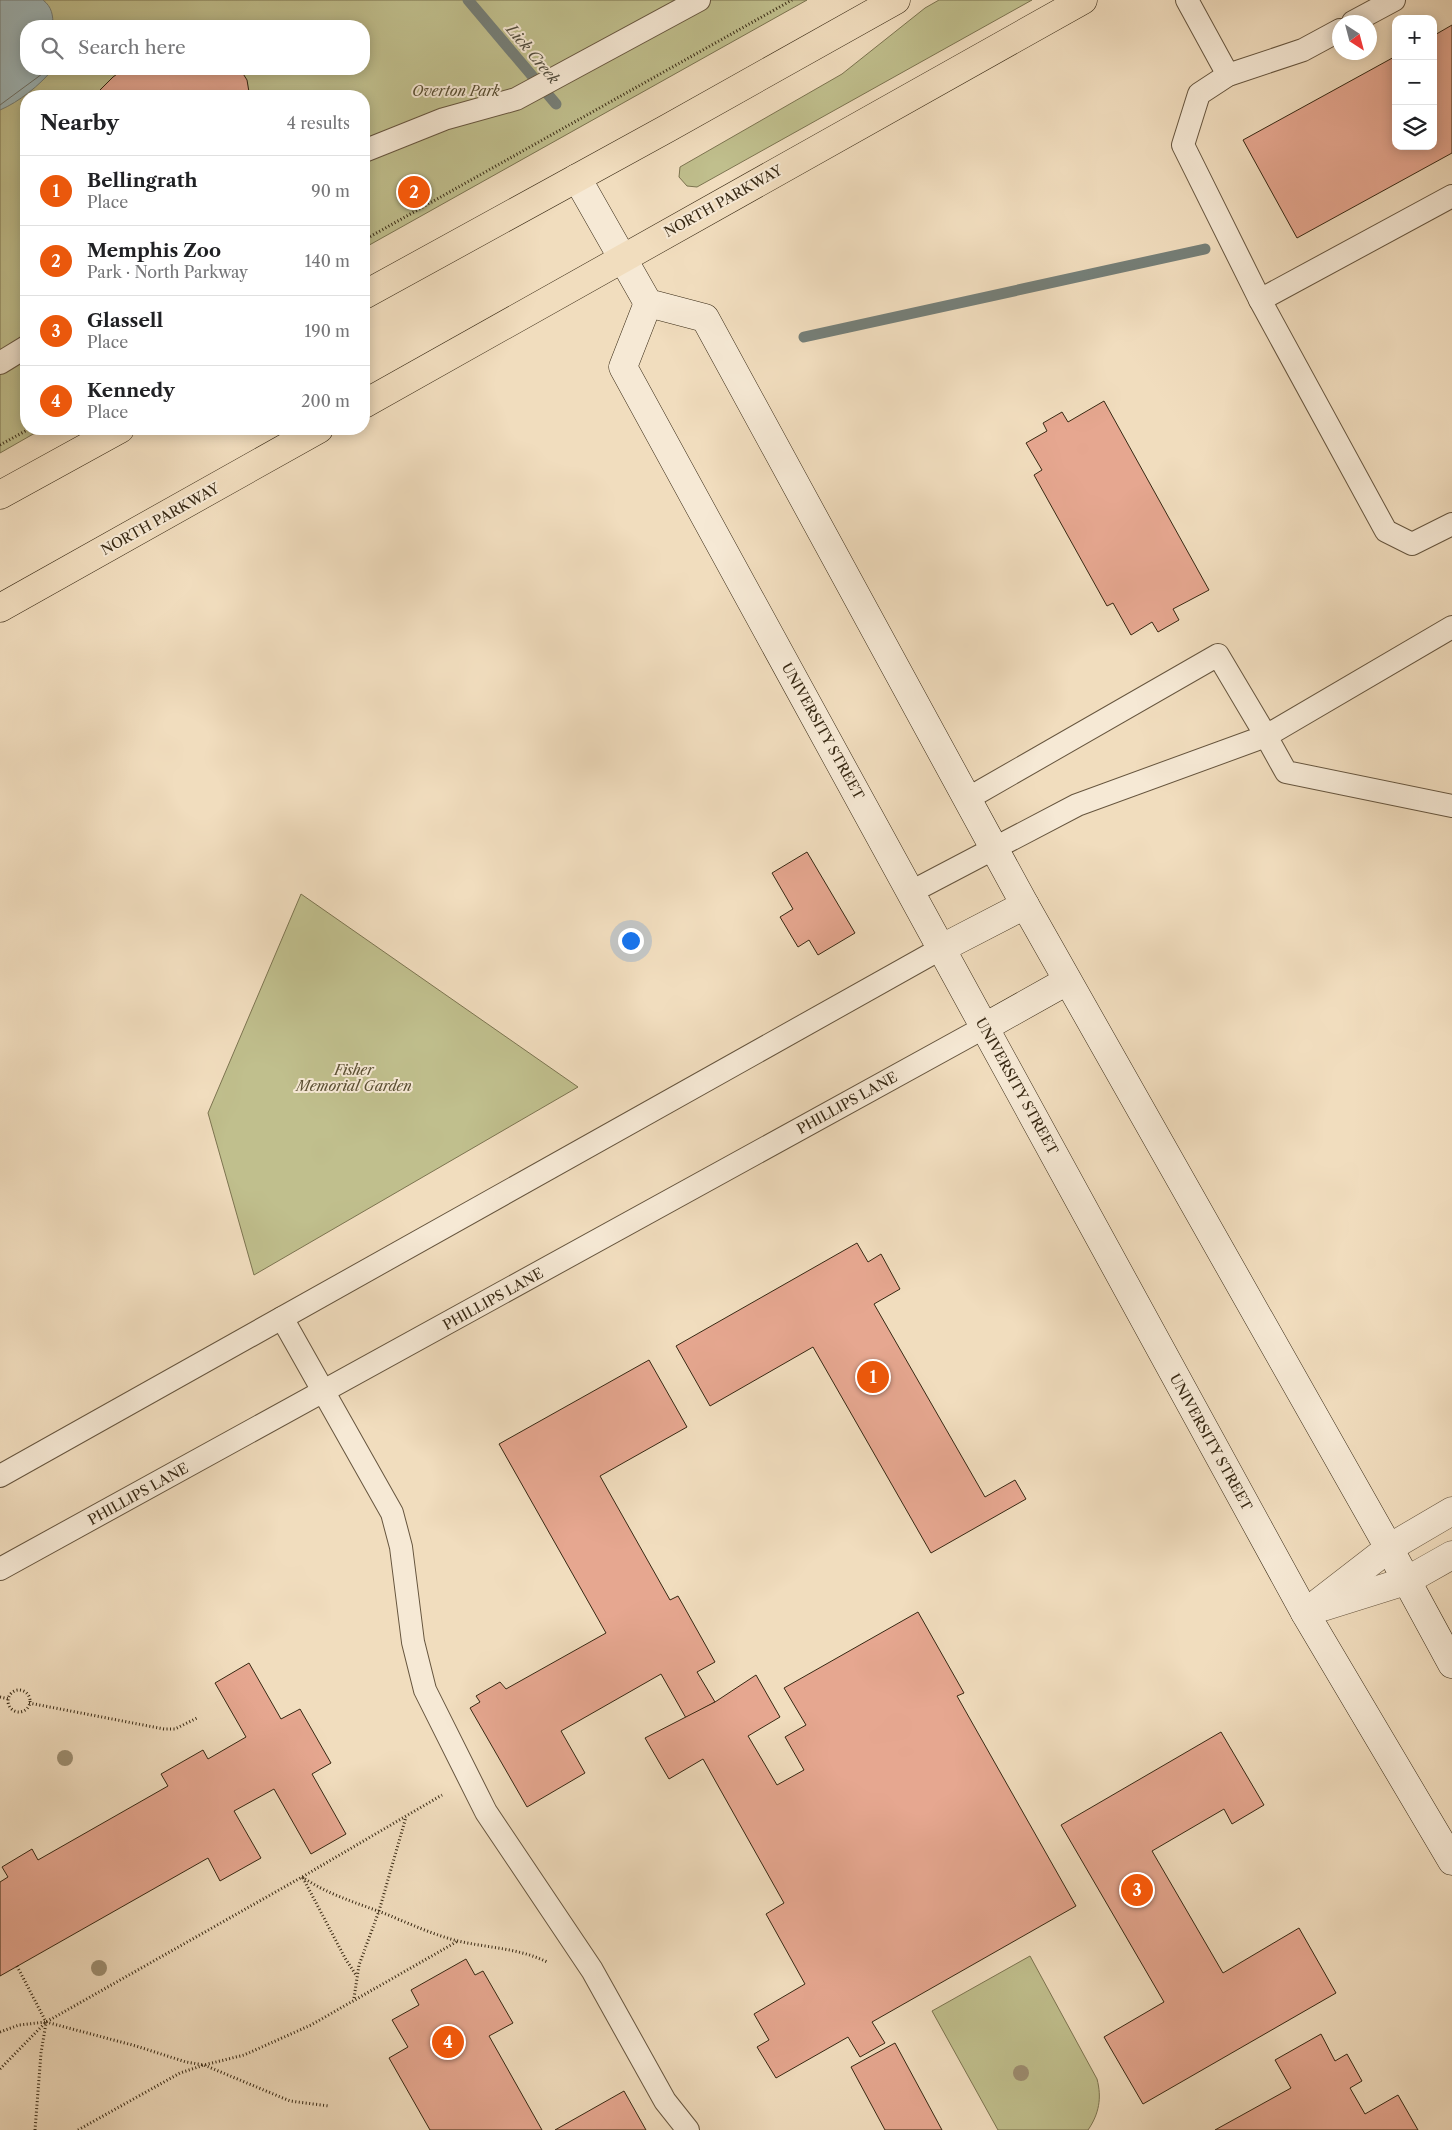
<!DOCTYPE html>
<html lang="en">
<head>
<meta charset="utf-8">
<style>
  :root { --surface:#fff; --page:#f6f6f6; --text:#202124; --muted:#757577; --line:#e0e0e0; --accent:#ea580c }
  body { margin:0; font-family:"Libre Caslon Text",serif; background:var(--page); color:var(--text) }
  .controls { position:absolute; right:15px; top:15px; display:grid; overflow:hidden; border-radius:10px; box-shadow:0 2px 12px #0003 }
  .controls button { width:45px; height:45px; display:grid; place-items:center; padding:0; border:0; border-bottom:1px solid var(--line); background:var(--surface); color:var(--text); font:25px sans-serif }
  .compass { position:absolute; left:1332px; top:15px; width:45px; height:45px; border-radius:50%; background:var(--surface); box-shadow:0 2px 12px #0003; rotate:144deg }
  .you { position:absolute; left:630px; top:940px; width:18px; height:18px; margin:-12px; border:4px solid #fff; border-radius:50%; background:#1a73e8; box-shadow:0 0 0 8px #1a73e833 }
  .badge { display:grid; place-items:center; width:32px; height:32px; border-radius:50%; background:var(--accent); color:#fff; font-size:16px; font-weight:700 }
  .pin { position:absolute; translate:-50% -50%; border:2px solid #fff; box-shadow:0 1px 5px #0006 }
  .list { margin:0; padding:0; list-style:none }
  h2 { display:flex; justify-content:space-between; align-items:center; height:65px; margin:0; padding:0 20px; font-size:21px }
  h2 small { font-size:16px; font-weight:400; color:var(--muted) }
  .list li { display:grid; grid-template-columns:32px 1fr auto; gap:15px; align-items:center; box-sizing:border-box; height:70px; padding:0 20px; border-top:1px solid var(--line) }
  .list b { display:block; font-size:19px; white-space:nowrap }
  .list p { margin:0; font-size:16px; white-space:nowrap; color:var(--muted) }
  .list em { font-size:16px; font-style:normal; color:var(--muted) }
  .icon { flex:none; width:28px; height:28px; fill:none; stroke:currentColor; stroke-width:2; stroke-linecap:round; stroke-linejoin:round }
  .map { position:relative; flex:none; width:1452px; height:2130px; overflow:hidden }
  .search { position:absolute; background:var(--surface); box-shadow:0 2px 12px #0003; left:20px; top:20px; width:350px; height:55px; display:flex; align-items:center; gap:12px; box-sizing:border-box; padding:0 18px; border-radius:20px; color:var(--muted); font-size:19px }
  .panel { position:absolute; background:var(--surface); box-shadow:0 2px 12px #0003; left:20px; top:90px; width:350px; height:345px; border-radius:20px }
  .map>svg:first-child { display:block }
</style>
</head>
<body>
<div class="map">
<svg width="1452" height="2130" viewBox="0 0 1452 2130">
  <rect width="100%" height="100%" fill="#f1ddbe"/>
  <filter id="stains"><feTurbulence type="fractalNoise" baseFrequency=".004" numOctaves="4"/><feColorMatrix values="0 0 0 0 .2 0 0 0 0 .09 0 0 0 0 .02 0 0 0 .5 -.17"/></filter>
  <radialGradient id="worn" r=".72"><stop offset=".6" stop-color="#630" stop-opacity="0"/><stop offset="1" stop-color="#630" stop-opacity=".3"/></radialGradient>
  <g fill="#c0bf8d" stroke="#7c7450" fill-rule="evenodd">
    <path d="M 0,0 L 807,0 L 364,248 L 364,96 L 26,96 L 26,429 L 42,429 L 0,453 ZM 26,26 L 364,26 L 364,69 L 26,69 Z"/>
    <polygon points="939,0 1032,0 697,187 687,186 679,177 680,167 842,74 925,8"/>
    <polygon points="301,894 578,1087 254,1275 208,1113"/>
    <path d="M 1030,1956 L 1097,2079 C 1102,2098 1099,2114 1088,2130 L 998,2130 L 932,2011 Z"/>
  </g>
  <path fill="#9fb9bc" stroke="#757f78" d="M 0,0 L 43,0 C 52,7 53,15 53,26 L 26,26 L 26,69 L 53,69 C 40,85 19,102 0,110 Z"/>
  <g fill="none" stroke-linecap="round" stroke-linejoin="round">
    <polyline stroke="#6b7068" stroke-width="1" points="0,105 42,74 46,69"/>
    <g stroke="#757f78" stroke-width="11">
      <polyline points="468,0 556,104"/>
      <polyline points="804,337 1205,249"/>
    </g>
  </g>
  <g fill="#e6a790" stroke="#372813">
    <polygon points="1452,25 1452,153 1297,238 1243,140 1396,56 1396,146 1433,146 1433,36"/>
    <polygon points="124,69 244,69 242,72 247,80 249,92 242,91 243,96 94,96 113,77"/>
    <polygon points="1104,401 1209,590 1173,609 1179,620 1158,632 1152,622 1131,635 1113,603 1107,606 1034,475 1042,470 1026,443 1047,431 1043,423 1062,412 1068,422"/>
    <polygon points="807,852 855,933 818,955 809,940 798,947 780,917 793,909 772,873"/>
    <polygon points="857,1243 868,1262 881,1254 900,1289 874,1304 985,1497 1015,1480 1026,1499 931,1553 813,1347 710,1406 676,1346"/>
    <polygon points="649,1360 687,1427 600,1476 670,1600 678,1596 715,1662 697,1672 715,1702 686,1718 661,1674 561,1731 585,1773 527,1807 470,1708 480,1702 476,1696 500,1682 506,1689 606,1633 499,1444"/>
    <polygon points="918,1612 964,1693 957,1696 1076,1906 872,2022 885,2043 860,2057 848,2037 776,2078 757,2047 769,2040 754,2014 805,1984 766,1914 784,1903 703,1759 669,1779 645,1738 715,1702 756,1675 780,1717 748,1736 777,1785 804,1770 785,1737 806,1725 784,1688"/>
    <polygon points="249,1663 281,1719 300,1709 331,1763 312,1774 346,1834 311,1854 274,1789 234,1811 261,1858 220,1881 208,1858 0,1976 0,1882 8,1877 2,1867 32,1849 38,1860 168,1786 161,1774 203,1750 208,1759 246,1737 215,1683"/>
    <polygon points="1221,1732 1264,1805 1232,1824 1224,1809 1152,1851 1223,1973 1299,1928 1336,1993 1143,2104 1104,2037 1164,2002 1061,1825"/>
    <polygon points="466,1959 475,1975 483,1971 513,2023 489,2036 542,2130 430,2130 389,2058 408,2047 392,2020 419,2005 411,1990"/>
    <polygon points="1321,2034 1335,2061 1347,2054 1362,2081 1350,2088 1365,2114 1398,2095 1418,2130 1215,2130 1291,2088 1275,2060"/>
    <polygon points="895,2043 942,2130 885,2130 851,2067"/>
    <polygon points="624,2091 646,2130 555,2130"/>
  </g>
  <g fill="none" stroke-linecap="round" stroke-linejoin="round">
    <g stroke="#66553e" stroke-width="24">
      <g id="lane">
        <polyline points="1187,0 1228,75"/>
        <polyline points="1353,22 1394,0"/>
        <polyline points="1340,30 1303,50 1228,75 1199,94 1183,145 1260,300 1386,531 1412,544 1452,524"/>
        <polyline points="364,151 444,119 516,99 699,0"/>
        <polyline points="1260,300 1452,196"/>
        <polyline points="0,363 26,347"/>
        <polyline points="1452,627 1266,736 1286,772 1452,806"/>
        <polyline points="911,892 1077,805 1266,736 1218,655 967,799"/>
        <polyline points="282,1318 392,1513 401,1547 413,1642 425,1690 486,1812 592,1970 665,2101 688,2130"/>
        <polyline points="0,1476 942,948"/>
        <polyline points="0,1569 985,1027"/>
      </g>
    </g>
    <g stroke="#66553e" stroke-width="29">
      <g id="street">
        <polyline points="1323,1607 1406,1581 1452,1555"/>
        <polyline points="1305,1613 1389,1548 1452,1511"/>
      </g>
    </g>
    <g stroke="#372813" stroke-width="29">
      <g id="secondary">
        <polyline points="577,178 648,303 705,318 1025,905 1389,1548 1452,1664"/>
        <polyline points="648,303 623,367 1305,1613 1452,1861"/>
        <polyline points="942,948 1025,905"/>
        <polyline points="985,1027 1067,981"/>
      </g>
    </g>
    <g stroke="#372813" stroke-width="29">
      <g id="primary">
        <polyline points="364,295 668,128 896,0"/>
        <polyline points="364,404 1083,0"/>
        <polyline points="0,495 120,429"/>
        <polyline points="0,608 319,429"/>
      </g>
    </g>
    <g stroke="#372813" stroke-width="3" stroke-dasharray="1 2.5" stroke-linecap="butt">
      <polyline points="364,240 792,0"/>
      <polyline points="0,445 29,429"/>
      <circle cx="19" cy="1701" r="11"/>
      <polyline points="0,1697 9,1699"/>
      <polyline points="29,1703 164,1729 175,1729 197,1718"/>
      <path d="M 302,1877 C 329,1895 357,1903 386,1914 C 410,1924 434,1935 458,1941 C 488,1948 519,1948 547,1962"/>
      <polyline points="303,1878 345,1958 356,1975"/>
      <polyline points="17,1966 46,2022 136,2046 186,2062 204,2065 290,2101 329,2106"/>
      <polyline points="354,1998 359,1965 379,1911 406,1817"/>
      <polyline points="0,2032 19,2025 46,2022"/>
      <polyline points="0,2069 46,2022 302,1877 442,1795"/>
      <polyline points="35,2130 41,2053 46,2023"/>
      <polyline points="78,2130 180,2073 204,2065 244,2055 311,2025 458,1941"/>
    </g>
    <use href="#lane" stroke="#f6e9d5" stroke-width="22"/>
    <use href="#street" stroke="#f6e9d5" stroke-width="28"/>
    <use href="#secondary" stroke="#f6e9d5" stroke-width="28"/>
    <use href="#primary" stroke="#f1ddbe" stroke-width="28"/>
  </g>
  <g fill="#9d8e71">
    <circle cx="65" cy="1758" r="8"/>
    <circle cx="99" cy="1968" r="8"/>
    <circle cx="1021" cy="2073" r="8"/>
  </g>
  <g text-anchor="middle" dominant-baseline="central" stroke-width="4" stroke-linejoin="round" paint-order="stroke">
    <g font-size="14" font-style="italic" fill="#594e32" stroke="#f6e9d5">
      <text x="456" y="91">Overton Park</text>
      <text x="354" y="1070">Fisher<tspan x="354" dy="16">Memorial Garden</tspan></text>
    </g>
    <g font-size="14" fill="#372813" stroke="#f6e9d5">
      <text transform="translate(723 201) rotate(-29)">NORTH PARKWAY</text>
      <text transform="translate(160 519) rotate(-29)">NORTH PARKWAY</text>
      <text transform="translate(823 731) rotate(61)">UNIVERSITY STREET</text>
      <text transform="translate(1017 1086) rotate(61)">UNIVERSITY STREET</text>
      <text transform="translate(847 1103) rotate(-29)">PHILLIPS LANE</text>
      <text transform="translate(493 1299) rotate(-29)">PHILLIPS LANE</text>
      <text transform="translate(1211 1442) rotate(61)">UNIVERSITY STREET</text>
      <text transform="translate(138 1494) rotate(-29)">PHILLIPS LANE</text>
    </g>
    <g font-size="15" font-style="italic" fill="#514c3d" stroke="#f6e9d5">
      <text transform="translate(533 54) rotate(50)">Lick Creek</text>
    </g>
  </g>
  <rect width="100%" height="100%" filter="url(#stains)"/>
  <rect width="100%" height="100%" fill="url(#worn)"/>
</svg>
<div class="controls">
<button>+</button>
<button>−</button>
<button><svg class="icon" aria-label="layers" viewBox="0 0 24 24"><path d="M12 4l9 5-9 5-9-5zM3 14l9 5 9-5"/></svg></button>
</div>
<svg class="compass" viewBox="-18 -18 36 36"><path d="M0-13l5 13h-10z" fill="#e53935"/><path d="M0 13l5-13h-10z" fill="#757577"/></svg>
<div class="you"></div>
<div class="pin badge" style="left:873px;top:1377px">1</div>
<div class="pin badge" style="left:414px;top:192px">2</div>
<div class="pin badge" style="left:1137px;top:1890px">3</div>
<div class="pin badge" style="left:448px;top:2042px">4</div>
<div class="search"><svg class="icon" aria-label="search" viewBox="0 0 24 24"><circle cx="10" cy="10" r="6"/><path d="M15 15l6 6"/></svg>Search here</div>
<section class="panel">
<h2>Nearby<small>4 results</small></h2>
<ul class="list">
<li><span class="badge">1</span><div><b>Bellingrath</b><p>Place</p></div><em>90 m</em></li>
<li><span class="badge">2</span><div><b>Memphis Zoo</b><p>Park · North Parkway</p></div><em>140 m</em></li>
<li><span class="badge">3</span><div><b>Glassell</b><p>Place</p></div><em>190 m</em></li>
<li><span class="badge">4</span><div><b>Kennedy</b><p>Place</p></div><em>200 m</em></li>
</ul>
</section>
</div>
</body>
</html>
